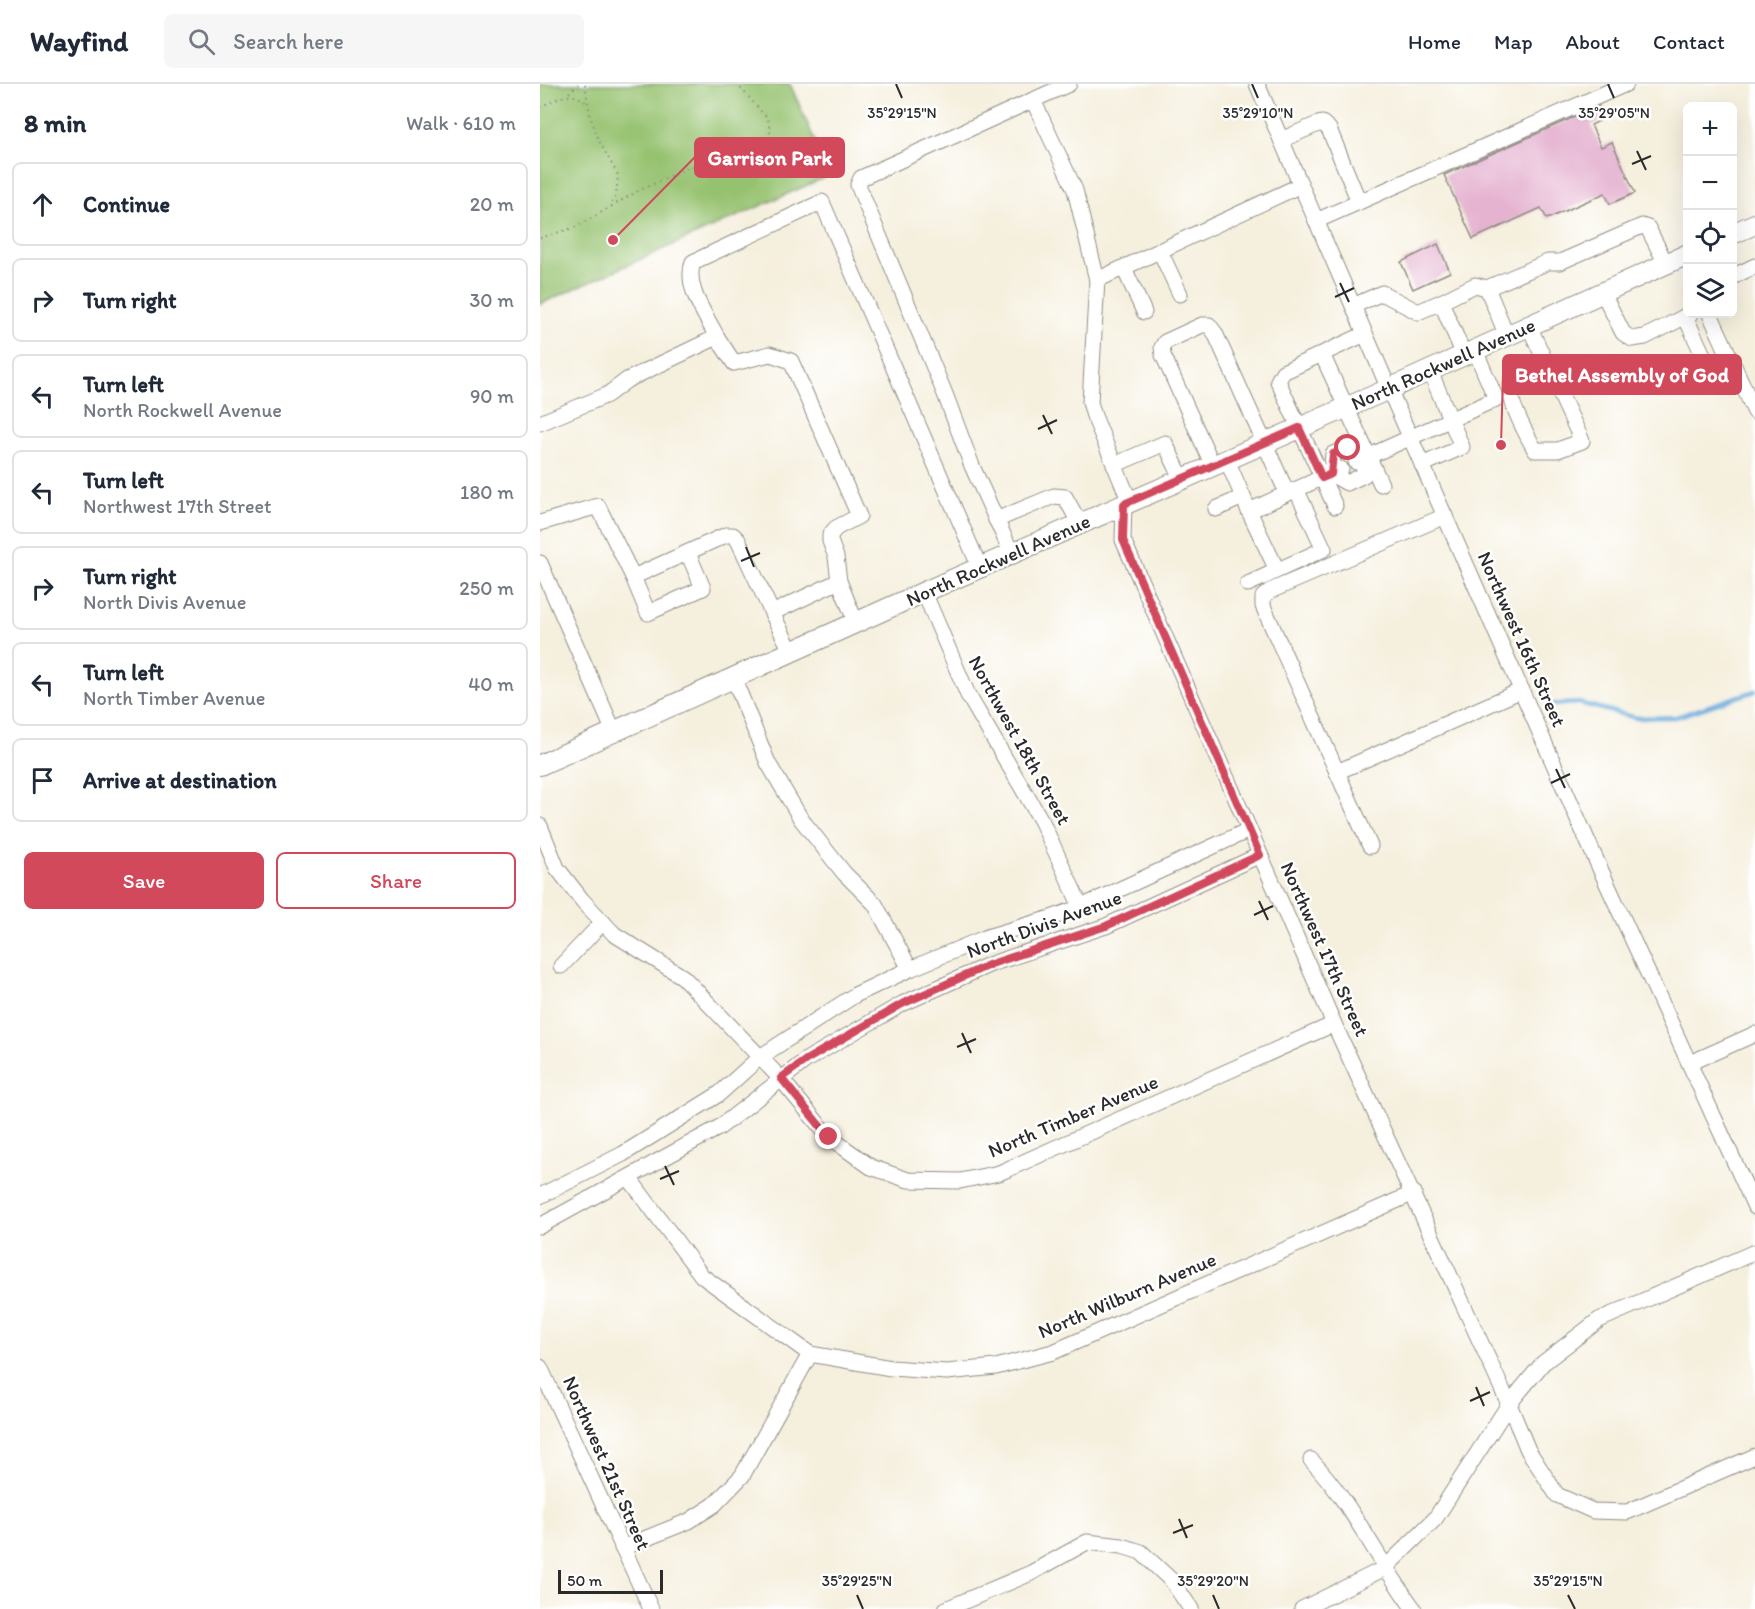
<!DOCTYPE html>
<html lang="en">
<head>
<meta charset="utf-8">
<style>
  :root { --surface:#fff; --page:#f6f6f7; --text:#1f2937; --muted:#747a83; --line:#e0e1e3; --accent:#d1495b }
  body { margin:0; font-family:Itim,sans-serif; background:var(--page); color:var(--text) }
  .controls { position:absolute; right:18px; top:18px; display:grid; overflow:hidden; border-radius:9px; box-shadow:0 6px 24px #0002 }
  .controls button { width:54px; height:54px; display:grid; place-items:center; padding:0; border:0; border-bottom:2px solid var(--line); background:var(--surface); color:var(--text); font:30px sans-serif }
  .scale { position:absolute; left:18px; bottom:15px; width:105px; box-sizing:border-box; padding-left:6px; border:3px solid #2b2b2b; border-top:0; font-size:16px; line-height:21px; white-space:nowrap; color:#2b2b2b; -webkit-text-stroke:4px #fff; paint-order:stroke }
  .stop { position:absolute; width:18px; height:18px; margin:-14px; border:4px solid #d1495b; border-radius:50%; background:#fff }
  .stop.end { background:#d1495b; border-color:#fff; box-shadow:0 2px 6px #0008 }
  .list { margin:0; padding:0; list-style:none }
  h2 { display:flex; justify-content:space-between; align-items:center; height:78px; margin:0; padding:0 24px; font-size:26px }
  h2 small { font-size:20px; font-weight:400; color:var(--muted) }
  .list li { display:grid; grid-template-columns:39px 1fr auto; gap:18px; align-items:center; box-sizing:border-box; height:84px; margin:0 12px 12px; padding:0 12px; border:2px solid var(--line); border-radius:9px }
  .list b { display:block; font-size:22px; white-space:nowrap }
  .list p { margin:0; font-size:20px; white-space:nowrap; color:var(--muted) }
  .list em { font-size:20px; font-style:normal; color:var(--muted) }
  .actions { display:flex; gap:12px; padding:18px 24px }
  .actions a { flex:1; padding:14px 0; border:2px solid var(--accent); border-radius:9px; text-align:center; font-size:21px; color:var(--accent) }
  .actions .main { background:var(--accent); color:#fff }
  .icon { flex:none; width:33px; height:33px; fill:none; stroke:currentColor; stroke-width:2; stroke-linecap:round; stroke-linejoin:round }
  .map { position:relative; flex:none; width:1215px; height:1525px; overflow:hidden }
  header { display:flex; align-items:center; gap:36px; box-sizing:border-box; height:84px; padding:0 30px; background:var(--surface); border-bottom:2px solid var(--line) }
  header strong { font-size:28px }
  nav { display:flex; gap:33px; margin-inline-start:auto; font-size:21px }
  .search { width:420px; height:54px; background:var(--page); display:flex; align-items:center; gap:15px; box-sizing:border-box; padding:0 21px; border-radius:9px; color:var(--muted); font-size:22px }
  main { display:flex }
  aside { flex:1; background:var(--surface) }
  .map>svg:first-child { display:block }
</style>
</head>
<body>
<header>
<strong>Wayfind</strong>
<div class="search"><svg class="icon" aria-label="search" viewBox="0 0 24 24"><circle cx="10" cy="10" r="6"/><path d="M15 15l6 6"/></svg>Search here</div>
<nav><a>Home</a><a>Map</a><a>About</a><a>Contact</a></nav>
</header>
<main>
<aside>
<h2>8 min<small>Walk · 610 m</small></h2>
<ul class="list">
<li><svg class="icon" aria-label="ahead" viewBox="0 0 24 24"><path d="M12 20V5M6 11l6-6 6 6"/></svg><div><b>Continue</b></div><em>20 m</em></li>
<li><svg class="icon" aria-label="right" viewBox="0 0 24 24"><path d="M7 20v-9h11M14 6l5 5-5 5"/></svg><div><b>Turn right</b></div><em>30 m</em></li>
<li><svg class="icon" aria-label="left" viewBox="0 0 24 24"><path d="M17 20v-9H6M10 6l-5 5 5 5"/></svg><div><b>Turn left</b><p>North Rockwell Avenue</p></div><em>90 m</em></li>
<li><svg class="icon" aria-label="left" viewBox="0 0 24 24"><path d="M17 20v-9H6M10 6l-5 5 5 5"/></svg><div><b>Turn left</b><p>Northwest 17th Street</p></div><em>180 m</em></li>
<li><svg class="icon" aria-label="right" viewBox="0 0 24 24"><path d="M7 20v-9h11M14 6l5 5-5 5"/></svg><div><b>Turn right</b><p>North Divis Avenue</p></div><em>250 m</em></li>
<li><svg class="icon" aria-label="left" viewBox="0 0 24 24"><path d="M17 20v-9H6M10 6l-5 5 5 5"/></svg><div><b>Turn left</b><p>North Timber Avenue</p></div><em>40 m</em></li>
<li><svg class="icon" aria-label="arrive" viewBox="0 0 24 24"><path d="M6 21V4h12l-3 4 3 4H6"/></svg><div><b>Arrive at destination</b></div></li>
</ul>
<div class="actions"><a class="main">Save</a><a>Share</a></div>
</aside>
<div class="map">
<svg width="1215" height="1525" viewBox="0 0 1215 1525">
  <rect width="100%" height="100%" fill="#fff"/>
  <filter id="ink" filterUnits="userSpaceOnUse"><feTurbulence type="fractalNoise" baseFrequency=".0167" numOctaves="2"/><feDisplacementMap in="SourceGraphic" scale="12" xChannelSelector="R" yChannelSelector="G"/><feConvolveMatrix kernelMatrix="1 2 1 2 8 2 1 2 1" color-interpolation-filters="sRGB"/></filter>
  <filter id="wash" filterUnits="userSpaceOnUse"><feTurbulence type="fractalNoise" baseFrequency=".008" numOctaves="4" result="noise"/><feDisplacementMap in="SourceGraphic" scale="24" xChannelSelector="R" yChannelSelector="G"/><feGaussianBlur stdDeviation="1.35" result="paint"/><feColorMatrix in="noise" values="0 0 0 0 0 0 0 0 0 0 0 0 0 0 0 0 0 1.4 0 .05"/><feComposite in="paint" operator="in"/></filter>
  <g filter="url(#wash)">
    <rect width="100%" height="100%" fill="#f5efdd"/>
    <polygon fill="#96c270" stroke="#60764e" stroke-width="1.5" points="0,0 250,0 290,91 0,220"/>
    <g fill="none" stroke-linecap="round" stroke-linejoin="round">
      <polyline stroke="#64a8d9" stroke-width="4.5" points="1007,621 1039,619 1097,634 1136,633 1215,607"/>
    </g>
    <g id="blocks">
      <g fill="#e5b2d0">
        <polygon points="1059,22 1065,34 1051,41 1061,63 1072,58 1095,109 1070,120 1065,109 1007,135 1001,124 933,155 904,91"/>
        <polygon points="898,160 910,188 873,205 861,178"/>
      </g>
    </g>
  </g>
  <g filter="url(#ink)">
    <use href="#blocks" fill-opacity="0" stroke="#908d84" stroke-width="1.5"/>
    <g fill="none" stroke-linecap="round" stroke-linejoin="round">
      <g stroke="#908d84" stroke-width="17">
        <g id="minor">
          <polyline points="529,0 493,16 535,106 557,196 550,318 554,332 590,418"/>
          <polyline points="717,0 849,305 1052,767 1215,1123"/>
          <polyline points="741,56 778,40 782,39 789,45 819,118"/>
          <polyline points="776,137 1086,0"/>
          <polyline points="620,167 640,210"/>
          <polyline points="584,184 604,228"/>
          <polyline points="1192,193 1215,182"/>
          <polyline points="557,196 761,101"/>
          <polyline points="947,204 1008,178 1020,178 1102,142 1108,144 1126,180"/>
          <polyline points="1063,209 1083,249 1092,255 1105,253 1150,230"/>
          <polyline points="901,218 935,201 947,204 967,252"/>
          <polyline points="813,222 842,209 878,228 901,218 924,271"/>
          <polyline points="1170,230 1215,328"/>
          <polyline points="1145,232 1170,286 1176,294 1196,287"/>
          <path d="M 989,242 L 1042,357 L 1018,366 L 995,366 C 988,353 963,310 973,297 C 980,288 996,283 1006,279"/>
          <polyline points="177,253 194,279 230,270 251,277 319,432 296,444 290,451 290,457 296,473 299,497 316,539"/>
          <polyline points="782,270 841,400"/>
          <path d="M 0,339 L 67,311 L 87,296 L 177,253 C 166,231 144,203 153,178 L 282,118 L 440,484"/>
          <polyline points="687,376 709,427 801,385"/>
          <polyline points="816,378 956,315 935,266"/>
          <polyline points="574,381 625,359 642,395"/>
          <polyline points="882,381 922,363 890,287"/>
          <polyline points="673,382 623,271 622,263 625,258 662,241 669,241 675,249 747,409"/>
          <polyline points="791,390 807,399 824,391 824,374"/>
          <polyline points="791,390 793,370 808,364 824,374"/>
          <polyline points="584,420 583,456 794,940 969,1320 988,1366 1017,1411 1053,1427 1087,1428 1215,1372"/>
          <polyline points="795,422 738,297 743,288 825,250"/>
          <polyline points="676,425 703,413"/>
          <polyline points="709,427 737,486"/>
          <polyline points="456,436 514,412 525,413 540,440"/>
          <polyline points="0,439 58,422 93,493 186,451 193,451 198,456 232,529"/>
          <polyline points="472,470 432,382 405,310 318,101 321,94 493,16"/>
          <polyline points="0,479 74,648"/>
          <polyline points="93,493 108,529 163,504 148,469"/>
          <polyline points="708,500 784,465 756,405"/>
          <polyline points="384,508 428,611 502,738 541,823"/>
          <polyline points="252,569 232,529 299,497"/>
          <polyline points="194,595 228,679 261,735 304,789 335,820 370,885"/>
          <polyline points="797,688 982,606"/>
          <polyline points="0,742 17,784 42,816 74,850 143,893 241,995 289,1053 331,1083 368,1096 420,1097 459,1089 794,940"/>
          <polyline points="830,762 723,522 723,513 730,507 905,432"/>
          <polyline points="21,882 63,838"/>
          <polyline points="1150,979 1215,950"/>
          <polyline points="89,1094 162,1192 270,1270 351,1284 407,1288 456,1283 513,1268 874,1109"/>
          <polyline points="0,1112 83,1070 179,1010 220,973 315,911 370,885 447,853 511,834 541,823 709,746"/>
          <polyline points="0,1142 180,1043 266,976 362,920 451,880 566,842 720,771"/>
          <polyline points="0,1283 111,1525"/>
          <path d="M 771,1376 C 812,1419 838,1477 874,1525"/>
          <polyline points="82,1464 149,1437 174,1421 202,1392 270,1270"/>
          <polyline points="406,1525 491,1489 547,1458 582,1462 601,1468 632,1497 651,1525"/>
          <polyline points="762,1525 845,1484 895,1435 969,1320 1003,1279 1059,1236 1215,1168"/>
        </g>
      </g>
      <g stroke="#908d84" stroke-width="22">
        <g id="major">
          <polyline points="1192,150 1215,140"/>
          <polyline points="0,681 384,508 849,305 1148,170"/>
        </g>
      </g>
      <g stroke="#908d84" stroke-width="2" stroke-dasharray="1.5 4.5" stroke-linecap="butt">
        <polyline points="45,0 50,32 59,57 78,91 76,112 71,120"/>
        <polyline points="29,9 38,0"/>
        <path d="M 0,23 C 17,15 33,3 48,21"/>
        <polyline points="0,154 36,143 98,107 147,84 173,75 210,69 220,65 225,59 230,48 228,35 197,0"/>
      </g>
      <use href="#minor" stroke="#fff" stroke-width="15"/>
      <use href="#major" stroke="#fff" stroke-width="20"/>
    </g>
  </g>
  <g fill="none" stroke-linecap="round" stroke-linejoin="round" filter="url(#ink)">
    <polyline stroke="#d1495b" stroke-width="8" points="289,1053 241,994 266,976 362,920 451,880 566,842 720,771 583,456 584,420 759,344 782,394 791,390 793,370 808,364"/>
  </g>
  <path fill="none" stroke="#2b2b2b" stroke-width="2" d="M 356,0 L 362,14M 712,0 L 718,14M 1068,0 L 1074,14M 1097,67 L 1106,86M 1092,80 L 1111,72M 800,199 L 809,218M 795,213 L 814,204M 503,331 L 512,350M 498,345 L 517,336M 206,463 L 214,483M 201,477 L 220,469M 1016,685 L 1025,704M 1011,699 L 1030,690M 719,817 L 728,836M 714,831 L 733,822M 422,949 L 431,969M 417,963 L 436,955M 125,1082 L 134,1101M 120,1095 L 139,1087M 936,1303 L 944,1322M 930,1317 L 950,1308M 639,1435 L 647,1454M 633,1449 L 653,1441M 317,1511 L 323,1525M 673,1511 L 679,1525M 1028,1511 L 1035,1525"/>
  <g text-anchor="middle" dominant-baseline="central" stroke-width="5" stroke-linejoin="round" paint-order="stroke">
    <g font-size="20" fill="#2b2b2b" stroke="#fff">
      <text transform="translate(903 280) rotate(-24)">North Rockwell Avenue</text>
      <text transform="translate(458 476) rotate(-24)">North Rockwell Avenue</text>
      <text transform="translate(982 555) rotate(66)">Northwest 16th Street</text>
      <text transform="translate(480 656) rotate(61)">Northwest 18th Street</text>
      <text transform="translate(504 840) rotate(-20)">North Divis Avenue</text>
      <text transform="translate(785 865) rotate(66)">Northwest 17th Street</text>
      <text transform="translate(533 1032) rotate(-23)">North Timber Avenue</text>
      <text transform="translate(587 1211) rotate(-23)">North Wilburn Avenue</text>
      <text transform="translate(67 1379) rotate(66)">Northwest 21st Street</text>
    </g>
  </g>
  <g font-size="15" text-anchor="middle" fill="#2b2b2b" stroke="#fff" stroke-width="5" stroke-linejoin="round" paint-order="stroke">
    <text x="362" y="34">35°29'15"N</text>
    <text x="718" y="34">35°29'10"N</text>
    <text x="1074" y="34">35°29'05"N</text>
    <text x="317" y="1502">35°29'25"N</text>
    <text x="673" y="1502">35°29'20"N</text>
    <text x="1028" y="1502">35°29'15"N</text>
  </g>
  <path fill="none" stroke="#d1495b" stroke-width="2" d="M73 156L155 73M961 361L963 291"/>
  <g fill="#d1495b" stroke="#fff" stroke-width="2">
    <circle cx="73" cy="156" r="6"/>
    <circle cx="961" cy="361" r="6"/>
  </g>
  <g fill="#d1495b" stroke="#d1495b" stroke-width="2">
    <rect x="155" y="54" width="149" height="39" rx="6"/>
    <rect x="963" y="271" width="238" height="39" rx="6"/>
  </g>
  <g font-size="21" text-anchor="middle" font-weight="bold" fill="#fff">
    <text x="230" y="81">Garrison Park</text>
    <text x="1082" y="298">Bethel Assembly of God</text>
  </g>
</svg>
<div class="controls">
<button>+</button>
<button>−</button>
<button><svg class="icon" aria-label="locate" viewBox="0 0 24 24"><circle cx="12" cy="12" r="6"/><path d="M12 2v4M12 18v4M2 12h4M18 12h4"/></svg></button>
<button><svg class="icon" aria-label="layers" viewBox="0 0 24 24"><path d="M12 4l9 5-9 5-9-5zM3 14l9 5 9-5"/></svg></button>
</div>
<div class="scale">50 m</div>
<div class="stop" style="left:808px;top:364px"></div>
<div class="stop end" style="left:289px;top:1053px"></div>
</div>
</main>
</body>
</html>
